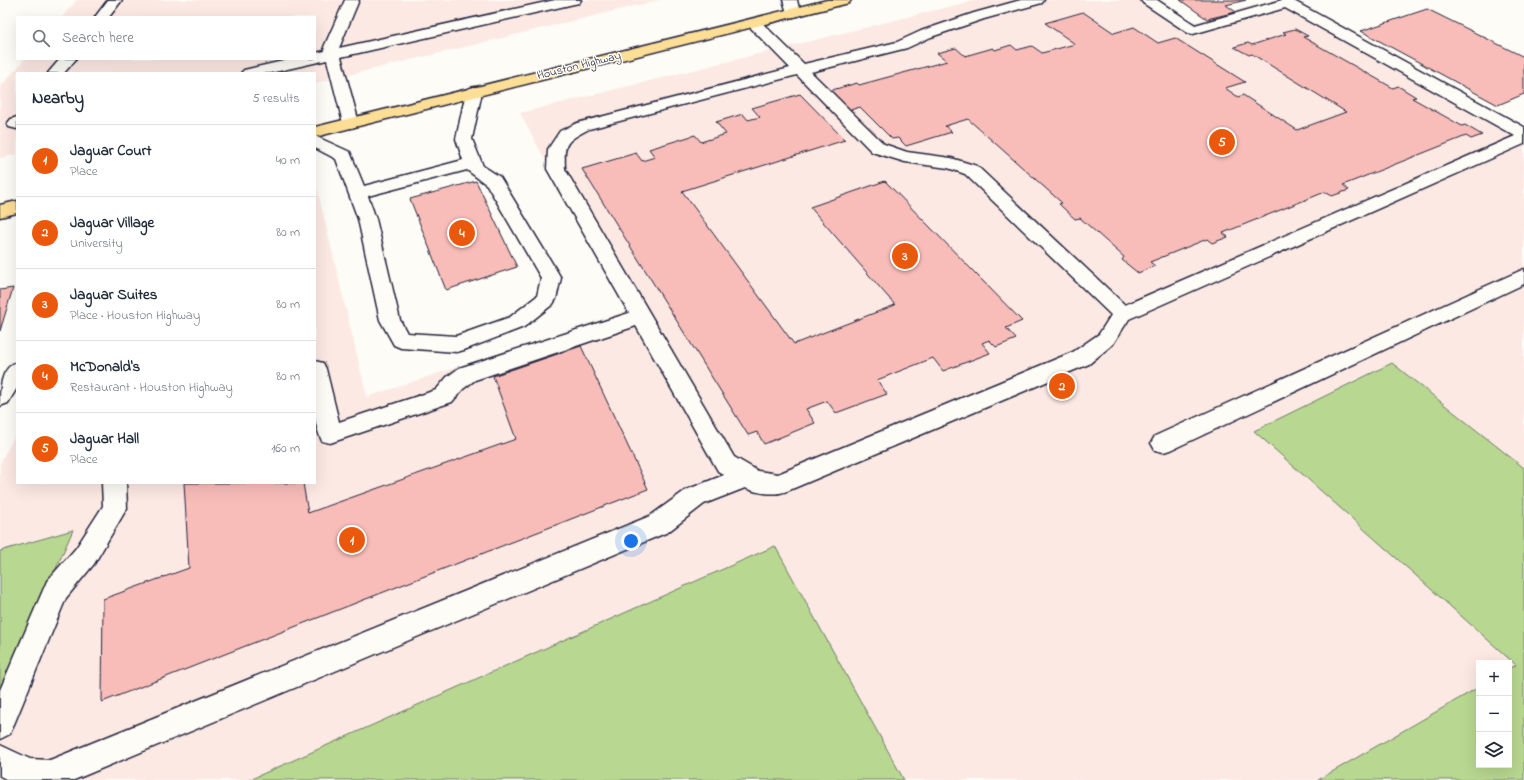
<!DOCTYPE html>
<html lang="en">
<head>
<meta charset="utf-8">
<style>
  :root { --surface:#fff; --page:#f2f2f3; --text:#1f2937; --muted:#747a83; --line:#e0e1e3; --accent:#ea580c }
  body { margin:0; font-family:"Indie Flower",sans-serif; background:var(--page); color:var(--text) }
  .controls { position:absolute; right:12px; bottom:12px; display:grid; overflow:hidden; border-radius:0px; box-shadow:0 4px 16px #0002 }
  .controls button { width:36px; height:36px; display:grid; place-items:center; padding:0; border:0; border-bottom:1px solid var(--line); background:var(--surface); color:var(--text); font:20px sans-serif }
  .you { position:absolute; left:631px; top:541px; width:14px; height:14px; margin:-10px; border:3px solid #fff; border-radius:50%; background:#1a73e8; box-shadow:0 0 0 6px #1a73e833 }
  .badge { display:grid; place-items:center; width:26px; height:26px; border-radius:50%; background:var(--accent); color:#fff; font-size:13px; font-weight:700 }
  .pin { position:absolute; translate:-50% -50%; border:2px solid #fff; box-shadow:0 1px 4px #0006 }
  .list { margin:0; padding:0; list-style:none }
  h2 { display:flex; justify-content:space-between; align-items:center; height:52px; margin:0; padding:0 16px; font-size:17px }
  h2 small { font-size:13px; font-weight:400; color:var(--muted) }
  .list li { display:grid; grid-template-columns:26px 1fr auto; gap:12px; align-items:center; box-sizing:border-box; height:72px; padding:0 16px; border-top:1px solid var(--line) }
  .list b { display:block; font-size:15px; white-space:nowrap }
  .list p { margin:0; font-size:13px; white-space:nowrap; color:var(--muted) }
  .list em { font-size:13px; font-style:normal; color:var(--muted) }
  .icon { flex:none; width:22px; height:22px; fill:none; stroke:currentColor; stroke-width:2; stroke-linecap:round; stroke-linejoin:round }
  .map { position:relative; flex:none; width:1524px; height:780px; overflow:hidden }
  .search { position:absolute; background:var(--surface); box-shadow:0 4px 16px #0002; left:16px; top:16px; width:300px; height:44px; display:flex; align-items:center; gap:10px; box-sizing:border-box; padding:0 14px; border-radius:0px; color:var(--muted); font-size:15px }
  .panel { position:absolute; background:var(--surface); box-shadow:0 4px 16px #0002; left:16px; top:72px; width:300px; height:412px; border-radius:0px }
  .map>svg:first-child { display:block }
</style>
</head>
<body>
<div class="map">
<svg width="1524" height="780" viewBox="0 0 1524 780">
  <rect width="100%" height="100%" fill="#fdfcf7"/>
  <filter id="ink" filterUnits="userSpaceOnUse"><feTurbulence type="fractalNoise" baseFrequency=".025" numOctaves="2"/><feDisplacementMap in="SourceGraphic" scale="8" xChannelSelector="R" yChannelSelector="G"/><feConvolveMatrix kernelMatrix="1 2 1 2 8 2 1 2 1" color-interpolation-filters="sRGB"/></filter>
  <g filter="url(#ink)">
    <g fill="#fce9e4" fill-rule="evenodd">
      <polygon points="77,0 660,0 315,83 315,73 17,73 17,154 0,158 0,87 25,59 315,59 315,17 62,17"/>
      <path d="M 976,0 L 1160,0 L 1195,22 L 1273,0 L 1296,0 L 1524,125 L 1524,780 L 0,780 L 0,463 L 17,432 L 17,483 L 184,483 L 189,568 L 103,599 L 102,702 L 648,489 L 581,346 L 493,376 L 516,439 L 308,513 L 303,483 L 315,483 L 315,180 L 367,397 L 626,311 L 520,113 ZM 1083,12 L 1114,33 L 1134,27 L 1158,43 L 1175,38 L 1244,82 L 1225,88 L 1238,97 L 1244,95 L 1297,130 L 1346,112 L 1252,54 L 1248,55 L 1235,47 L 1248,43 L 1252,45 L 1286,34 L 1284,32 L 1295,29 L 1307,35 L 1303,37 L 1393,88 L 1398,87 L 1416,96 L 1412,98 L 1462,126 L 1465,125 L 1482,135 L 1471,139 L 1466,136 L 1343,185 L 1349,190 L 1332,196 L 1325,192 L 1223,233 L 1227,237 L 1212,243 L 1207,239 L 1150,262 L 1155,266 L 1138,273 L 1123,260 L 1124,257 L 1080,218 L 1075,219 L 1059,205 L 1062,203 L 968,119 L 945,126 L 951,132 L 892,139 L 860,107 L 859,85 L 947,61 L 937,53 L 955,48 L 965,56 L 993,48 L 995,50 L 1011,45 L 1017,50 L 1031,46 L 1042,53 L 1075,44 ZM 1479,663 L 1509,663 L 1509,765 L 1479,765 Z"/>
    </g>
    <g fill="#b8d790" stroke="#6d7c66">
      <polygon points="1392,363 1524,468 1524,780 1318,780 1479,687 1479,765 1509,765 1509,669 1516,665 1254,431"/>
      <polygon points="73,530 0,696 0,551"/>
      <polygon points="775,546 904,780 249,780"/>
    </g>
    <g fill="#f9bdb9" stroke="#22223b">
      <polygon points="1180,0 1246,0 1226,5 1236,12 1207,19"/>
      <polygon points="1427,9 1524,57 1524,94 1498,105 1361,31"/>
      <polygon points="1083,12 1114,33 1134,27 1158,43 1175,38 1245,82 1225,88 1238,97 1243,95 1297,130 1346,112 1252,54 1249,55 1234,47 1248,43 1252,45 1286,34 1283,32 1295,29 1308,36 1303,37 1393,88 1398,86 1416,97 1412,98 1462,126 1465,125 1482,135 1471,139 1466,136 1343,185 1349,190 1332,196 1325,192 1223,233 1228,237 1212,243 1207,239 1150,262 1155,266 1138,273 1122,260 1124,257 1080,218 1075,219 1059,204 1062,203 968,119 945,126 952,132 906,146 898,138 892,139 860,107 844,112 825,92 857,83 859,85 947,61 937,53 956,48 965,56 993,48 995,50 1011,45 1017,50 1032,46 1042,53 1075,44 1045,23"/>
      <polygon points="800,94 845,140 682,191 794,344 895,305 810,207 885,181 1022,321 1006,328 1016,339 996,347 989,340 982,343 990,353 943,371 933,358 877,380 887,394 836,413 827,401 806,409 815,423 764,444 757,432 748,435 582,169 636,153 642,161 655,157 649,149 695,135 701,142 726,134 716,122 743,114 748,120 760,117 752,108"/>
      <polygon points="476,181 517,267 446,290 410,199"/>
      <polygon points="13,288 0,331 0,290"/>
      <polygon points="581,346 648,489 102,702 103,599 189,568 184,483 303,483 308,513 516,439 493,376"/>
    </g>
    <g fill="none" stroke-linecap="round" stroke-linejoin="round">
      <g stroke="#22223b" stroke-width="3">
        <g id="minor">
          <polygon points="108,0 122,0 109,17 95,17"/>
          <polygon points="345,0 359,0 339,48 555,0 581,0 579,3 574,4 341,57 359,123 357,126 351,128 345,126 343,123 327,60 270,73 241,73 244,70 292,59 315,59 315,53 325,51 324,47"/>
          <polygon points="783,0 797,0 800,13 798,16 793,17 788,16"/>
          <path d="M 1021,0 L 1044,0 L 1042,3 L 984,19 L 931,37 L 907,48 L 811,72 L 884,144 L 907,152 L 951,158 L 977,166 L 1125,305 L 1515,136 L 1285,8 L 1193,34 L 1188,33 L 1143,3 L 1141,0 L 1157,0 L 1195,25 L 1282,0 L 1292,0 L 1524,127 L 1524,144 L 1129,319 L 1113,344 L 1089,364 L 787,491 C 774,496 757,493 745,488 L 704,504 L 668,532 L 74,780 L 8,780 L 0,776 L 0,745 L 30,759 L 50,760 L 650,516 L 686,490 L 724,475 L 718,471 L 636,326 L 475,380 L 463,389 L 452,402 L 330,443 L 322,441 C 310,417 315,386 315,361 L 323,363 L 326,369 L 339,422 L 436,390 L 447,377 L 459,368 L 629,313 L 547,169 L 548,149 L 560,131 L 577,123 L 790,68 L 749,26 L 747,23 L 749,20 L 754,19 L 759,20 L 804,64 L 897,42 L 921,31 L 974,13 ZM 797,75 L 872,152 L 905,162 L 948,168 L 965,174 L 1111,315 L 1099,334 L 1073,352 L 778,474 L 758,471 L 734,457 L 565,169 C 564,142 565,142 589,129 Z"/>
          <polygon points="60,59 76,59 64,73 48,73"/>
          <path d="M 474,87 L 480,89 L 482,92 L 472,139 L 483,166 L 500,177 L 561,278 L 556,299 L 553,304 L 524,327 L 464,350 L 457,352 L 401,348 L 394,345 L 380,320 L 358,219 L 336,159 L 315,148 L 315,136 L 350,152 L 364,186 L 463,160 L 456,139 L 466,92 L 468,89 ZM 467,170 L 487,185 L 541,278 L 537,296 L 510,317 L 456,336 L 407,333 L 400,320 L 376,219 L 368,196 Z"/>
          <polygon points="17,117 17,129 9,127 7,124 11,119"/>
          <polygon points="1524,269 1524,284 1171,450 1163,452 1155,450 1151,443 1155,436"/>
          <path d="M 17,362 L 17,388 L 8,403 L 0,406 C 0,389 0,368 17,362 Z"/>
          <polygon points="102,483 126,483 127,508 94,564 66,598 10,734 0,739 0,690 47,581 76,548 103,506"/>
        </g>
      </g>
      <g stroke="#22223b" stroke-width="3">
        <g id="major">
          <polygon points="827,0 851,0 849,3 315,137 315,127"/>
          <polygon points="17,201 17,213 0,217 0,205"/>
        </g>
      </g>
      <use href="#minor" fill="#fdfcf7" fill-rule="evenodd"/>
      <use href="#major" fill="#fdde96" fill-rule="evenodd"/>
    </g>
  </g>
  <g text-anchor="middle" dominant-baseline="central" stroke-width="3" stroke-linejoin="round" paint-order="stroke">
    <g font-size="12" fill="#22223b" stroke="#fdfcf7">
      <text transform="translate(579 66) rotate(-14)">Houston Highway</text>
    </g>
  </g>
</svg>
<div class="controls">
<button>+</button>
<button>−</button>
<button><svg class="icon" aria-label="layers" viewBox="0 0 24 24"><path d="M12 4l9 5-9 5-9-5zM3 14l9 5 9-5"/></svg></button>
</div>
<div class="you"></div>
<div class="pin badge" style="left:352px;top:540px">1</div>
<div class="pin badge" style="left:1062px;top:386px">2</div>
<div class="pin badge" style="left:905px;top:256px">3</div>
<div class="pin badge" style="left:462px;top:233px">4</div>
<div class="pin badge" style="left:1222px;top:142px">5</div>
<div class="search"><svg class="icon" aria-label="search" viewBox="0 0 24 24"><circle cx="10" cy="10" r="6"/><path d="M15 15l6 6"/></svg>Search here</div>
<section class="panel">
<h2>Nearby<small>5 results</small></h2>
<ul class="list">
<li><span class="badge">1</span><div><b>Jaguar Court</b><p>Place</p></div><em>40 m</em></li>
<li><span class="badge">2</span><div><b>Jaguar Village</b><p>University</p></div><em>80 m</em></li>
<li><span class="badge">3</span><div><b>Jaguar Suites</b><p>Place · Houston Highway</p></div><em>80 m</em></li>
<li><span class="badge">4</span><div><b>McDonald's</b><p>Restaurant · Houston Highway</p></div><em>80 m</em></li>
<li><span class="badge">5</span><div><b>Jaguar Hall</b><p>Place</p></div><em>160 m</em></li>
</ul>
</section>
</div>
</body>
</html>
